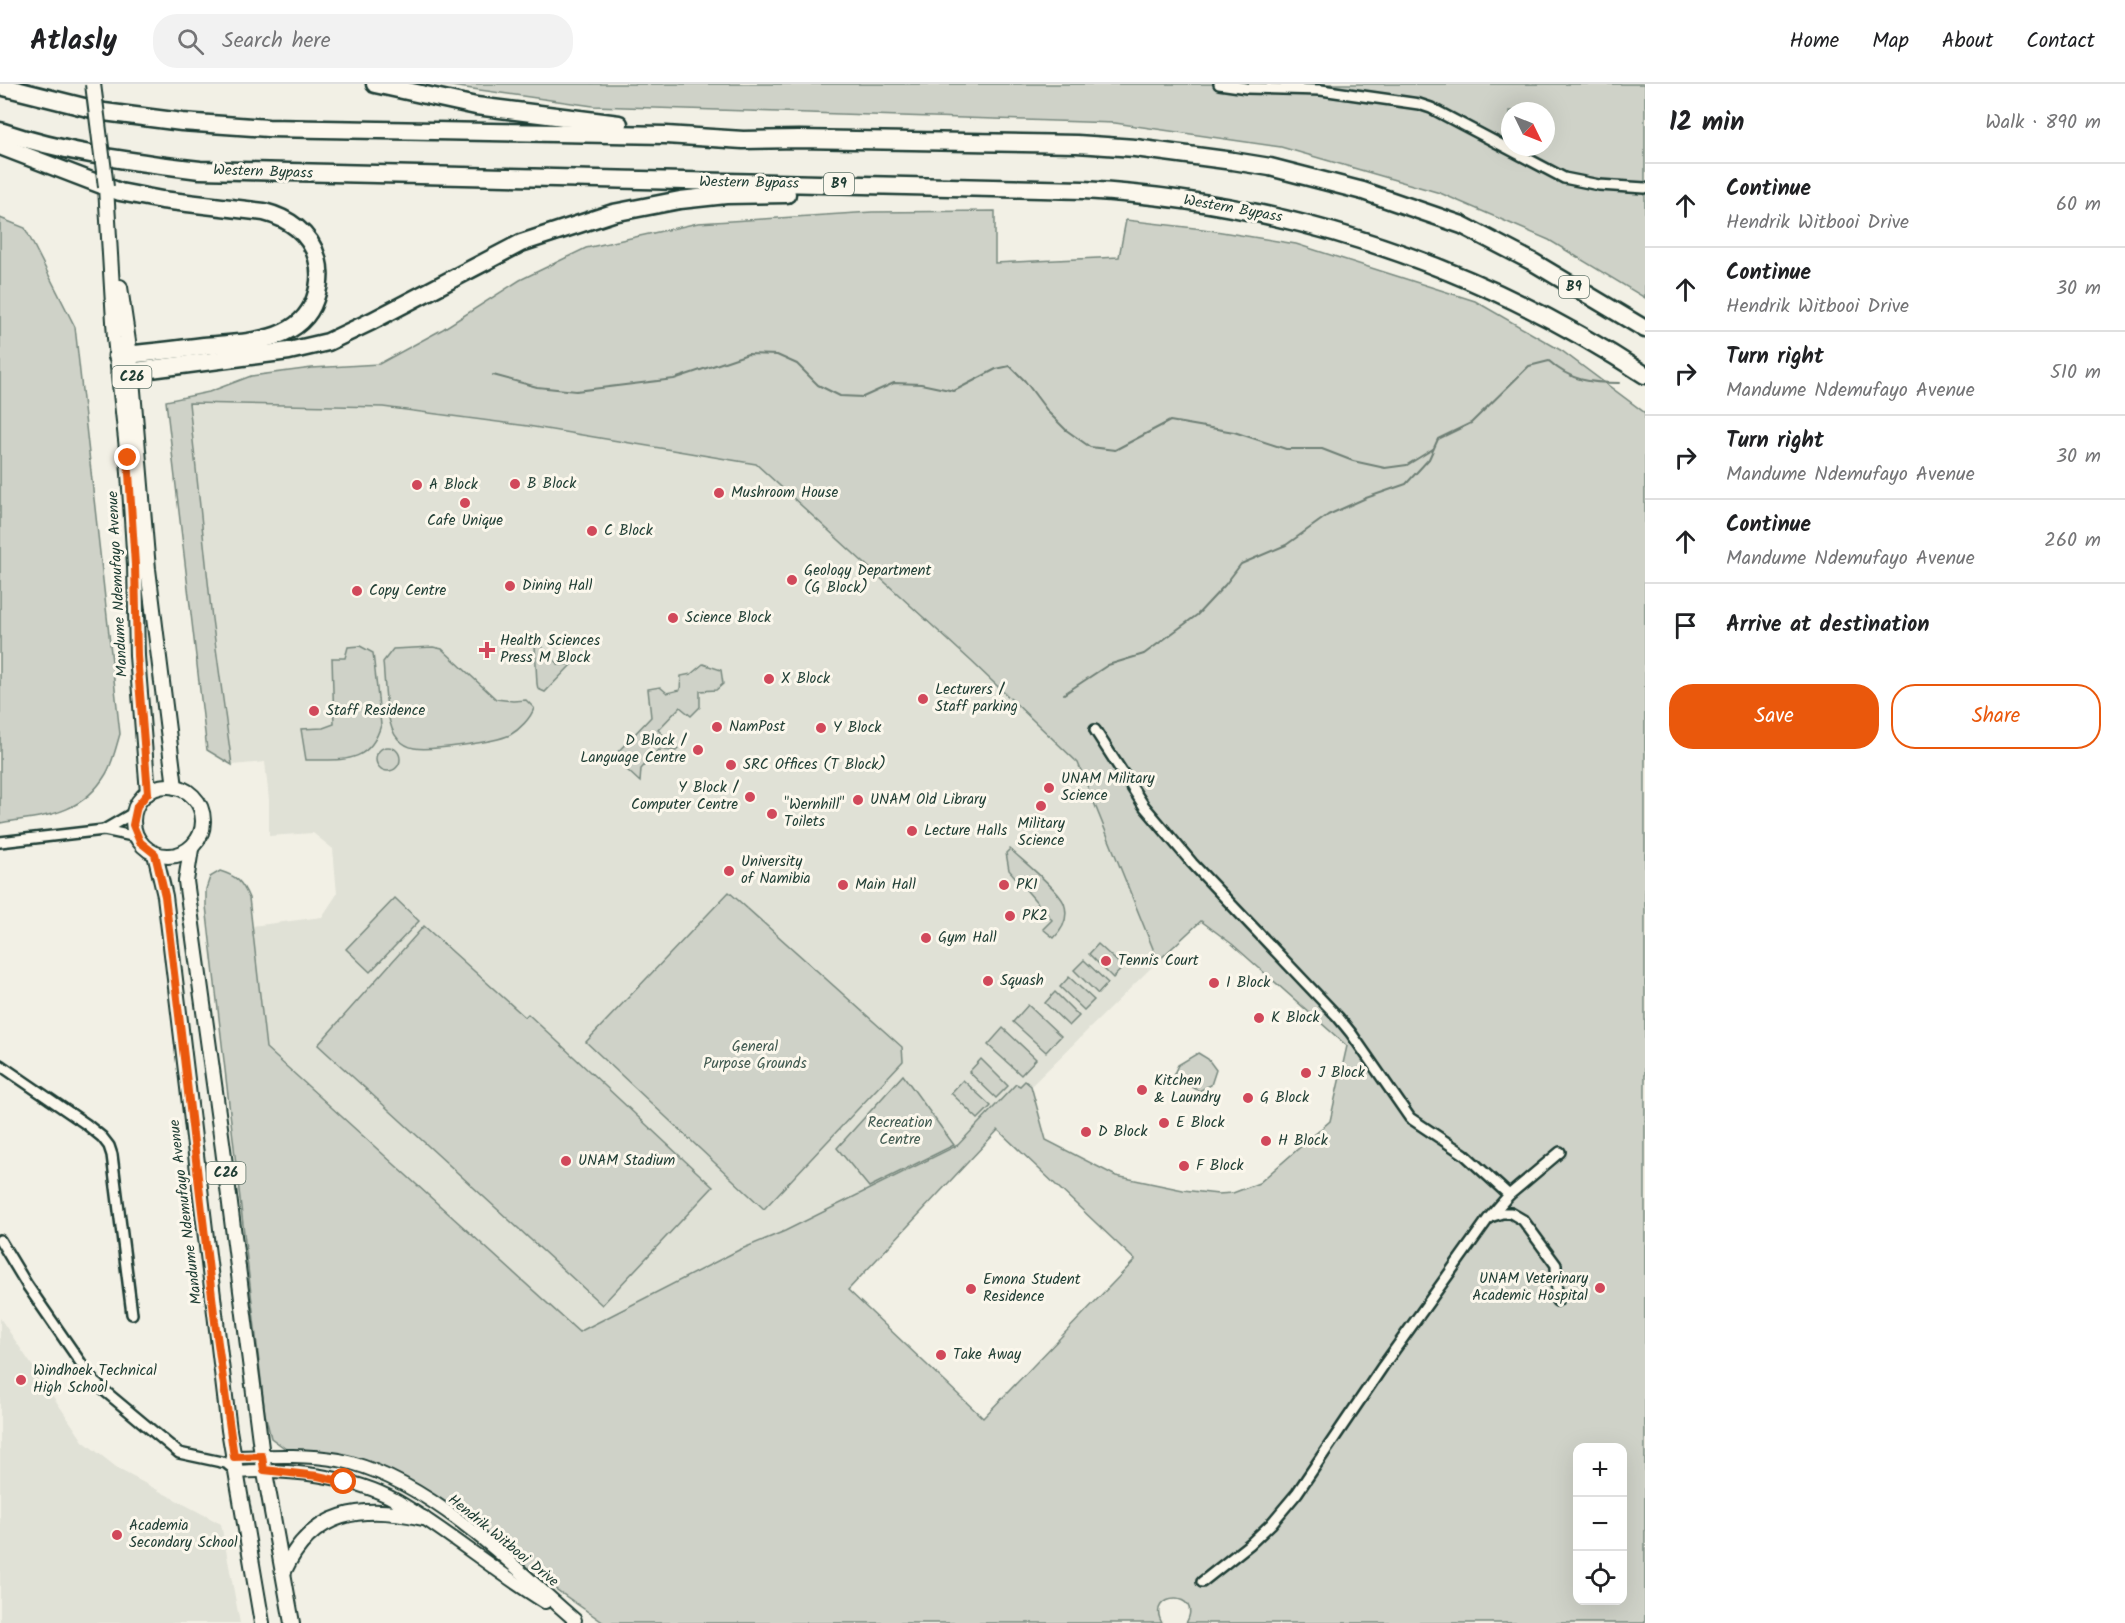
<!DOCTYPE html>
<html lang="en">
<head>
<meta charset="utf-8">
<style>
  :root { --surface:#fff; --page:#f2f2f2; --text:#202124; --muted:#757577; --line:#e0e0e0; --accent:#ea580c }
  body { margin:0; font-family:Kalam,sans-serif; background:var(--page); color:var(--text) }
  .controls { position:absolute; right:18px; bottom:18px; display:grid; overflow:hidden; border-radius:12px; box-shadow:0 6px 24px #0002 }
  .controls button { width:54px; height:54px; display:grid; place-items:center; padding:0; border:0; border-bottom:2px solid var(--line); background:var(--surface); color:var(--text); font:30px sans-serif }
  .compass { position:absolute; left:1501px; top:18px; width:54px; height:54px; border-radius:50%; background:var(--surface); box-shadow:0 6px 24px #0002; rotate:133deg }
  .stop { position:absolute; width:18px; height:18px; margin:-14px; border:4px solid #ea580c; border-radius:50%; background:#fff }
  .stop.end { background:#ea580c; border-color:#fff; box-shadow:0 2px 6px #0008 }
  .list { margin:0; padding:0; list-style:none }
  h2 { display:flex; justify-content:space-between; align-items:center; height:78px; margin:0; padding:0 24px; font-size:26px }
  h2 small { font-size:20px; font-weight:400; color:var(--muted) }
  .list li { display:grid; grid-template-columns:39px 1fr auto; gap:18px; align-items:center; box-sizing:border-box; height:84px; padding:0 24px; border-top:2px solid var(--line) }
  .list b { display:block; font-size:22px; white-space:nowrap }
  .list p { margin:0; font-size:20px; white-space:nowrap; color:var(--muted) }
  .list em { font-size:20px; font-style:normal; color:var(--muted) }
  .actions { display:flex; gap:12px; padding:18px 24px }
  .actions a { flex:1; padding:14px 0; border:2px solid var(--accent); border-radius:24px; text-align:center; font-size:21px; color:var(--accent) }
  .actions .main { background:var(--accent); color:#fff }
  .icon { flex:none; width:33px; height:33px; fill:none; stroke:currentColor; stroke-width:2; stroke-linecap:round; stroke-linejoin:round }
  .map { position:relative; flex:none; width:1645px; height:1539px; overflow:hidden }
  header { display:flex; align-items:center; gap:36px; box-sizing:border-box; height:84px; padding:0 30px; background:var(--surface); border-bottom:2px solid var(--line) }
  header strong { font-size:28px }
  nav { display:flex; gap:33px; margin-inline-start:auto; font-size:21px }
  .search { width:420px; height:54px; background:var(--page); display:flex; align-items:center; gap:15px; box-sizing:border-box; padding:0 21px; border-radius:24px; color:var(--muted); font-size:22px }
  main { display:flex }
  aside { flex:1; background:var(--surface) }
  .map>svg:first-child { display:block }
</style>
</head>
<body>
<header>
<strong>Atlasly</strong>
<div class="search"><svg class="icon" aria-label="search" viewBox="0 0 24 24"><circle cx="10" cy="10" r="6"/><path d="M15 15l6 6"/></svg>Search here</div>
<nav><a>Home</a><a>Map</a><a>About</a><a>Contact</a></nav>
</header>
<main>
<div class="map">
<svg width="1645" height="1539" viewBox="0 0 1645 1539">
  <rect width="100%" height="100%" fill="#f2f0e5"/>
  <filter id="ink" filterUnits="userSpaceOnUse"><feTurbulence type="fractalNoise" baseFrequency=".0167" numOctaves="2"/><feDisplacementMap in="SourceGraphic" scale="12" xChannelSelector="R" yChannelSelector="G"/><feConvolveMatrix kernelMatrix="1 2 1 2 8 2 1 2 1" color-interpolation-filters="sRGB"/></filter>
  <g filter="url(#ink)">
    <g fill="#e0e1d6">
      <polygon points="188,319 383,323 528,342 756,380 971,577 1078,679 1158,877 1031,1002 1025,997 1020,1002 1016,1000 958,1061 785,1147 739,1166 579,1248 266,964 252,842 322,833 337,810 333,765 313,749 269,752 269,716 265,678 232,681 212,535"/>
      <polygon points="0,1234 83,1357 120,1386 221,1440 240,1539 0,1539"/>
    </g>
    <g fill="#cfd2c8" stroke="#77887e" stroke-width="1.5" fill-rule="evenodd">
      <path d="M 437,0 L 1645,0 L 1645,214 L 1549,156 L 1440,109 L 1281,63 L 1115,39 L 593,22 ZM 1510,27 L 1546,27 L 1546,63 L 1510,63 Z"/>
      <path d="M 995,127 L 995,179 L 1119,173 L 1126,136 L 1203,145 L 1296,160 L 1475,217 L 1562,267 L 1645,329 L 1645,1539 L 1186,1539 C 1205,1507 1144,1507 1162,1539 L 604,1539 L 420,1410 L 397,1397 L 286,1365 L 271,1354 L 265,1330 L 206,822 L 206,805 L 210,793 L 220,787 C 237,792 242,798 249,814 L 266,964 L 579,1248 L 739,1166 L 785,1147 L 958,1061 L 1016,1000 L 1020,1002 L 1025,997 L 1031,1002 L 1046,1056 L 1116,1092 L 1183,1106 L 1218,1110 L 1233,1109 L 1259,1099 L 1330,1037 L 1347,962 L 1232,860 L 1201,837 L 1158,877 L 1078,679 L 971,577 L 756,380 L 528,342 L 383,323 L 189,319 L 212,535 L 232,681 L 207,666 L 166,317 L 209,308 L 251,292 L 312,284 L 379,280 L 443,245 L 520,196 L 586,164 L 698,139 L 872,128 ZM 998,1046 L 1135,1176 L 983,1334 L 848,1206 ZM 1578,1364 L 1622,1364 L 1622,1516 L 1578,1516 Z"/>
      <path d="M 0,134 L 25,144 L 75,243 L 120,650 C 116,663 113,678 106,690 C 81,732 43,732 0,739 Z"/>
      <polygon points="535,561 540,561 559,581 572,580 545,608 538,605 537,600"/>
      <path d="M 360,562 L 373,569 L 381,641 C 369,682 341,675 306,676 L 301,645 L 323,644 L 334,640 L 332,574 L 345,574 L 348,563 Z"/>
      <path d="M 433,563 L 442,565 L 496,615 L 513,617 L 526,616 L 534,624 C 531,634 519,646 510,651 C 495,658 430,667 414,664 C 408,663 402,659 398,655 C 385,642 385,597 383,578 L 393,565 Z"/>
      <polygon points="703,580 721,586 723,600 716,606 700,607 700,623 691,632 680,623 658,646 678,665 676,667 658,666 641,685 640,698 613,673 651,633 648,605 660,603 667,609 680,606 681,592 691,590"/>
      <circle cx="388" cy="675" r="12"/>
      <path d="M 1010,765 C 1023,777 1058,805 1064,819 C 1069,833 1063,845 1054,854 L 1043,845 L 1052,836 L 1009,786 L 1006,769 Z"/>
      <polygon points="729,808 902,963 903,977 764,1125 586,958"/>
      <polygon points="395,814 419,837 370,888 346,865"/>
      <polygon points="424,842 525,933 528,930 713,1103 602,1221 318,961"/>
      <polygon points="1098,860 1123,883 1113,894 1089,870"/>
      <polygon points="1084,876 1108,899 1098,910 1074,886"/>
      <polygon points="1069,893 1094,916 1084,926 1060,903"/>
      <polygon points="1055,908 1079,932 1069,942 1045,919"/>
      <polygon points="1028,921 1061,952 1046,968 1013,938"/>
      <polygon points="1003,944 1036,975 1021,991 988,961"/>
      <polygon points="1198,969 1208,975 1216,986 1211,1001 1199,1007 1173,992 1178,981"/>
      <polygon points="981,975 1008,1002 996,1014 969,988"/>
      <polygon points="903,991 954,1061 869,1103 837,1064"/>
      <polygon points="963,996 991,1022 978,1035 951,1009"/>
    </g>
    <g fill="none" stroke-linecap="round" stroke-linejoin="round">
      <g stroke="#6e7f75" stroke-width="2">
        <polyline points="493,291 537,303 576,307 674,295 748,270 777,271 797,280 818,301 840,312 863,313 894,299 921,300 954,307 996,285 1010,282 1025,297 1049,329 1066,346 1090,363 1115,366 1170,337 1234,348 1286,365 1322,365 1353,377 1385,384 1407,381 1433,365"/>
        <path d="M 1064,610 L 1108,581 L 1144,570 L 1197,531 L 1225,501 L 1241,480 L 1286,461 L 1328,431 L 1366,414 L 1406,400 L 1429,375 L 1438,355 L 1471,339 L 1529,282 L 1549,277 C 1571,297 1590,299 1619,299"/>
      </g>
      <g stroke="#1f3d34" stroke-width="14">
        <g id="street">
          <polyline points="1219,0 1247,4 1321,6 1419,20 1431,24 1564,94 1599,101 1645,104"/>
          <polyline points="1095,646 1144,722 1192,779 1338,933 1351,949 1410,1034 1464,1070 1509,1111"/>
          <polyline points="104,746 135,728"/>
          <polyline points="0,758 104,746 137,753"/>
          <polyline points="0,981 86,1040 102,1053 109,1062 112,1071 132,1230"/>
          <polyline points="1493,1132 1502,1129 1511,1129 1523,1136 1556,1181 1557,1217"/>
          <polyline points="0,1156 27,1201 94,1298 179,1369 226,1379 237,1388"/>
          <polyline points="1202,1498 1250,1460 1271,1440 1297,1409 1383,1282 1488,1135 1509,1111 1560,1068"/>
        </g>
      </g>
      <g stroke="#1f3d34" stroke-width="16">
        <g id="secondary">
          <path d="M 234,1373 C 269,1372 305,1370 339,1376 C 428,1394 509,1479 575,1536"/>
          <path d="M 237,1388 C 287,1384 353,1392 397,1417 C 448,1447 494,1487 545,1518"/>
        </g>
      </g>
      <g stroke="#1f3d34" stroke-width="18">
        <g id="primary">
          <polyline points="106,103 115,254 128,374 135,481 137,572 148,709"/>
          <polyline points="120,203 130,271 148,485 175,703"/>
          <circle cx="168" cy="737" r="35"/>
          <polyline points="191,765 186,797 223,1065 262,1372 292,1539"/>
          <polyline points="155,770 165,812 229,1346 262,1539"/>
          <path d="M 284,1487 C 312,1426 363,1420 423,1434"/>
        </g>
      </g>
      <g stroke="#1f3d34" stroke-width="21">
        <g id="highway">
          <polyline points="375,0 476,22 619,40"/>
          <polyline points="0,2 104,28 182,38 268,44 666,51 743,56 799,55 1077,60 1135,64 1233,77 1270,83 1363,107 1462,141 1533,178 1645,245"/>
          <path d="M 0,47 C 65,69 133,78 200,86 L 1084,106 C 1287,118 1475,180 1645,291"/>
          <path d="M 0,62 L 120,108 L 162,116 L 264,128 C 288,134 310,149 317,174 C 321,188 320,201 315,215 C 300,260 243,258 204,262 C 175,266 146,269 117,272"/>
          <polyline points="120,289 289,267 328,258 372,237 521,159 613,129 680,116 726,111 787,110"/>
        </g>
      </g>
      <use href="#street" stroke="#fbf7ec" stroke-width="9"/>
      <use href="#secondary" stroke="#fbf7ec" stroke-width="12"/>
      <use href="#primary" stroke="#fbf7ec" stroke-width="14"/>
      <use href="#highway" stroke="#fbf7ec" stroke-width="16"/>
      <g stroke="#1f3d34" stroke-width="18" stroke-linecap="butt">
        <polyline id="primary-bridge" points="93,0 106,103"/>
      </g>
      <use href="#primary-bridge" stroke="#fbf7ec" stroke-width="14"/>
    </g>
  </g>
  <g fill="none" stroke-linecap="round" stroke-linejoin="round" filter="url(#ink)">
    <polyline stroke="#ea580c" stroke-width="8" points="128,374 135,481 137,572 148,709 137,722 133,741 140,758 155,770 165,812 215,1238 234,1373 262,1372 264,1386 318,1392 344,1398"/>
  </g>
  <g fill="#d1495b" stroke="#fbf7ec" stroke-width="2">
    <circle cx="515" cy="400" r="6"/>
    <circle cx="417" cy="401" r="6"/>
    <circle cx="719" cy="409" r="6"/>
    <circle cx="465" cy="419" r="6"/>
    <circle cx="592" cy="447" r="6"/>
    <circle cx="792" cy="496" r="6"/>
    <circle cx="510" cy="502" r="6"/>
    <circle cx="357" cy="507" r="6"/>
    <circle cx="673" cy="534" r="6"/>
    <path d="M484 557h6v6h6v6h-6v6h-6v-6h-6v-6h6z"/>
    <circle cx="769" cy="595" r="6"/>
    <circle cx="923" cy="615" r="6"/>
    <circle cx="314" cy="627" r="6"/>
    <circle cx="717" cy="643" r="6"/>
    <circle cx="821" cy="644" r="6"/>
    <circle cx="698" cy="666" r="6"/>
    <circle cx="731" cy="681" r="6"/>
    <circle cx="1049" cy="704" r="6"/>
    <circle cx="750" cy="713" r="6"/>
    <circle cx="858" cy="716" r="6"/>
    <circle cx="1041" cy="722" r="6"/>
    <circle cx="772" cy="730" r="6"/>
    <circle cx="912" cy="747" r="6"/>
    <circle cx="729" cy="787" r="6"/>
    <circle cx="843" cy="801" r="6"/>
    <circle cx="1004" cy="801" r="6"/>
    <circle cx="1010" cy="832" r="6"/>
    <circle cx="926" cy="854" r="6"/>
    <circle cx="1106" cy="877" r="6"/>
    <circle cx="988" cy="897" r="6"/>
    <circle cx="1214" cy="899" r="6"/>
    <circle cx="1259" cy="934" r="6"/>
    <circle cx="1306" cy="989" r="6"/>
    <circle cx="1142" cy="1006" r="6"/>
    <circle cx="1248" cy="1014" r="6"/>
    <circle cx="1164" cy="1039" r="6"/>
    <circle cx="1086" cy="1048" r="6"/>
    <circle cx="1266" cy="1057" r="6"/>
    <circle cx="566" cy="1077" r="6"/>
    <circle cx="1184" cy="1082" r="6"/>
    <circle cx="1600" cy="1204" r="6"/>
    <circle cx="971" cy="1205" r="6"/>
    <circle cx="941" cy="1271" r="6"/>
    <circle cx="21" cy="1296" r="6"/>
    <circle cx="117" cy="1451" r="6"/>
  </g>
  <g text-anchor="middle" dominant-baseline="central" stroke-width="6" stroke-linejoin="round" paint-order="stroke">
    <g fill="#fbf7ec" stroke="#61756b" stroke-width="1.5">
      <rect x="824" y="89" width="30" height="22" rx="4.5"/>
      <rect x="1559" y="192" width="30" height="22" rx="4.5"/>
      <rect x="112.5" y="282" width="39" height="22" rx="4.5"/>
      <rect x="206.5" y="1078" width="39" height="22" rx="4.5"/>
    </g>
    <g font-size="14" font-weight="bold" fill="#1f3d34">
      <text x="839" y="100">B9</text>
      <text x="1574" y="203">B9</text>
      <text x="132" y="293">C26</text>
      <text x="226" y="1089">C26</text>
    </g>
    <g font-size="15" fill="#1f3d34" stroke="#fbf7ec">
      <text transform="translate(263 88) rotate(2)">Western Bypass</text>
      <text transform="translate(749 99) rotate(1)">Western Bypass</text>
      <text transform="translate(1233 125) rotate(10)">Western Bypass</text>
      <text transform="translate(118 500) rotate(-93)">Mandume Ndemufayo Avenue</text>
      <text transform="translate(186 1128) rotate(-97)">Mandume Ndemufayo Avenue</text>
      <text transform="translate(503 1457) rotate(39)">Hendrik Witbooi Drive</text>
    </g>
    <g font-size="15" fill="#1f3d34" stroke="#fbf7ec" text-anchor="start">
      <text x="527" y="400">B Block</text>
      <text x="429" y="401">A Block</text>
      <text x="731" y="409">Mushroom House</text>
      <text x="465" y="437" text-anchor="middle">Cafe Unique</text>
      <text x="604" y="447">C Block</text>
      <text x="804" y="487">Geology Department<tspan x="804" dy="17">(G Block)</tspan></text>
      <text x="522" y="502">Dining Hall</text>
      <text x="369" y="507">Copy Centre</text>
      <text x="685" y="534">Science Block</text>
      <text x="500" y="557">Health Sciences<tspan x="500" dy="17">Press M Block</tspan></text>
      <text x="781" y="595">X Block</text>
      <text x="935" y="606">Lecturers /<tspan x="935" dy="17">Staff parking</tspan></text>
      <text x="326" y="627">Staff Residence</text>
      <text x="729" y="643">NamPost</text>
      <text x="833" y="644">Y Block</text>
      <text x="686" y="657" text-anchor="end">D Block /<tspan x="686" dy="17">Language Centre</tspan></text>
      <text x="743" y="681">SRC Offices (T Block)</text>
      <text x="1061" y="695">UNAM Military<tspan x="1061" dy="17">Science</tspan></text>
      <text x="738" y="704" text-anchor="end">Y Block /<tspan x="738" dy="17">Computer Centre</tspan></text>
      <text x="870" y="716">UNAM Old Library</text>
      <text x="784" y="721">"Wernhill"<tspan x="784" dy="17">Toilets</tspan></text>
      <text x="1041" y="740" text-anchor="middle">Military<tspan x="1041" dy="17">Science</tspan></text>
      <text x="924" y="747">Lecture Halls</text>
      <text x="741" y="778">University<tspan x="741" dy="17">of Namibia</tspan></text>
      <text x="855" y="801">Main Hall</text>
      <text x="1016" y="801">PK1</text>
      <text x="1022" y="832">PK2</text>
      <text x="938" y="854">Gym Hall</text>
      <text x="1118" y="877">Tennis Court</text>
      <text x="1000" y="897">Squash</text>
      <text x="1226" y="899">I Block</text>
      <text x="1271" y="934">K Block</text>
      <text x="1318" y="989">J Block</text>
      <text x="1154" y="997">Kitchen<tspan x="1154" dy="17">&amp; Laundry</tspan></text>
      <text x="1260" y="1014">G Block</text>
      <text x="1176" y="1039">E Block</text>
      <text x="1098" y="1048">D Block</text>
      <text x="1278" y="1057">H Block</text>
      <text x="578" y="1077">UNAM Stadium</text>
      <text x="1196" y="1082">F Block</text>
      <text x="1588" y="1195" text-anchor="end">UNAM Veterinary<tspan x="1588" dy="17">Academic Hospital</tspan></text>
      <text x="983" y="1196">Emona Student<tspan x="983" dy="17">Residence</tspan></text>
      <text x="953" y="1271">Take Away</text>
      <text x="33" y="1287">Windhoek Technical<tspan x="33" dy="17">High School</tspan></text>
      <text x="129" y="1442">Academia<tspan x="129" dy="17">Secondary School</tspan></text>
    </g>
    <g font-size="15" fill="#425b52" stroke="#fbf7ec">
      <text x="755" y="963">General<tspan x="755" dy="17">Purpose Grounds</tspan></text>
      <text x="900" y="1039">Recreation<tspan x="900" dy="17">Centre</tspan></text>
    </g>
  </g>
</svg>
<div class="controls">
<button>+</button>
<button>−</button>
<button><svg class="icon" aria-label="locate" viewBox="0 0 24 24"><circle cx="12" cy="12" r="6"/><path d="M12 2v4M12 18v4M2 12h4M18 12h4"/></svg></button>
</div>
<svg class="compass" viewBox="-18 -18 36 36"><path d="M0-13l5 13h-10z" fill="#e53935"/><path d="M0 13l5-13h-10z" fill="#757577"/></svg>
<div class="stop" style="left:344px;top:1398px"></div>
<div class="stop end" style="left:128px;top:374px"></div>
</div>
<aside>
<h2>12 min<small>Walk · 890 m</small></h2>
<ul class="list">
<li><svg class="icon" aria-label="ahead" viewBox="0 0 24 24"><path d="M12 20V5M6 11l6-6 6 6"/></svg><div><b>Continue</b><p>Hendrik Witbooi Drive</p></div><em>60 m</em></li>
<li><svg class="icon" aria-label="ahead" viewBox="0 0 24 24"><path d="M12 20V5M6 11l6-6 6 6"/></svg><div><b>Continue</b><p>Hendrik Witbooi Drive</p></div><em>30 m</em></li>
<li><svg class="icon" aria-label="right" viewBox="0 0 24 24"><path d="M7 20v-9h11M14 6l5 5-5 5"/></svg><div><b>Turn right</b><p>Mandume Ndemufayo Avenue</p></div><em>510 m</em></li>
<li><svg class="icon" aria-label="right" viewBox="0 0 24 24"><path d="M7 20v-9h11M14 6l5 5-5 5"/></svg><div><b>Turn right</b><p>Mandume Ndemufayo Avenue</p></div><em>30 m</em></li>
<li><svg class="icon" aria-label="ahead" viewBox="0 0 24 24"><path d="M12 20V5M6 11l6-6 6 6"/></svg><div><b>Continue</b><p>Mandume Ndemufayo Avenue</p></div><em>260 m</em></li>
<li><svg class="icon" aria-label="arrive" viewBox="0 0 24 24"><path d="M6 21V4h12l-3 4 3 4H6"/></svg><div><b>Arrive at destination</b></div></li>
</ul>
<div class="actions"><a class="main">Save</a><a>Share</a></div>
</aside>
</main>
</body>
</html>
